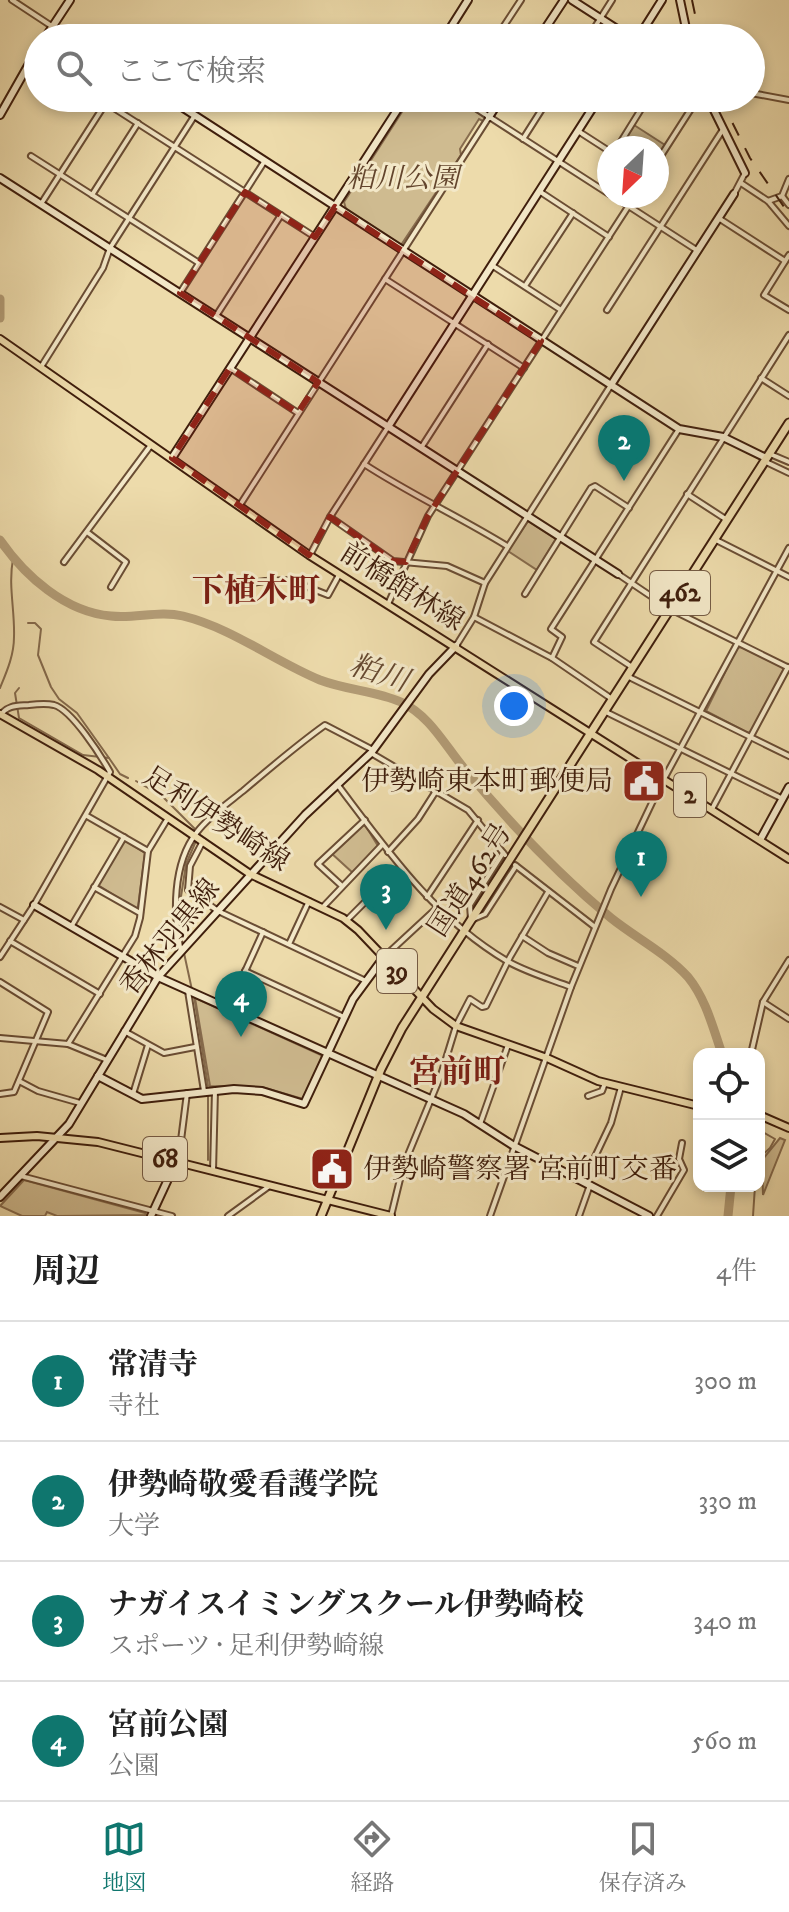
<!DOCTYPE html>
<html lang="ja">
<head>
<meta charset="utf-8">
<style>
  :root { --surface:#fff; --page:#f6f6f6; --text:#222; --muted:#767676; --line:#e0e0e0; --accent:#0f766e }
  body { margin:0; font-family:"IM FELL DW Pica","Noto Serif JP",serif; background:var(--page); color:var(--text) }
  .controls { position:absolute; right:24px; bottom:24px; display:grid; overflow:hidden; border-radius:16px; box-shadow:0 4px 12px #0003 }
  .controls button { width:72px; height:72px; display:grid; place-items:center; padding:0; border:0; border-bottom:2px solid var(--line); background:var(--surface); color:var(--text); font:40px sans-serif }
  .compass { position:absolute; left:597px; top:136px; width:72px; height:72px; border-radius:50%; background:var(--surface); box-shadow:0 4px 12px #0003; rotate:205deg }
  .you { position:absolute; left:514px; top:706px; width:28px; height:28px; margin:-20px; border:6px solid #fff; border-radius:50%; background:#1a73e8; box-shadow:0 0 0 12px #1a73e833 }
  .badge { display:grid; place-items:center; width:52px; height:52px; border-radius:50%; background:var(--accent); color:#fff; font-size:26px; font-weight:700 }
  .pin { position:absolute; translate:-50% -66px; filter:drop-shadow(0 2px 4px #0008) }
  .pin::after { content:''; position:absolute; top:42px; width:28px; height:24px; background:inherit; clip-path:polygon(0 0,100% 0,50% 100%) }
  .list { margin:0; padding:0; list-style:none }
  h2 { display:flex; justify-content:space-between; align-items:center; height:104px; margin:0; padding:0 32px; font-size:34px }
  h2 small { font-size:26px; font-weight:400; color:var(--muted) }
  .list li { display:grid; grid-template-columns:52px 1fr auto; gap:24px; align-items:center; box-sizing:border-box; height:120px; padding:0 32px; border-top:2px solid var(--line) }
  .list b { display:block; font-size:30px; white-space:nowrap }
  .list p { margin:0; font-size:26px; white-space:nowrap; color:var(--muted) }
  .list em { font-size:26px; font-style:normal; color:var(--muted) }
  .icon { flex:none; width:44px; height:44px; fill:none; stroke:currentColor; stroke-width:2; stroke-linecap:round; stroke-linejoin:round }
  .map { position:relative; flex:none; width:789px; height:1216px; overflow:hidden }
  .search { position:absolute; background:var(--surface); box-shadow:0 4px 12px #0003; left:24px; right:24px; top:24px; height:88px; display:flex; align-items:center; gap:20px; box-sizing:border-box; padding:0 28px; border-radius:44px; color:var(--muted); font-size:30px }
  .sheet { height:584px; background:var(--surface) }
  nav { display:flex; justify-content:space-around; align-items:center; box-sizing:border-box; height:112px; border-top:2px solid var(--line); background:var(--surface); font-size:22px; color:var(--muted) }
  nav a { display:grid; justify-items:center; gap:4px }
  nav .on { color:var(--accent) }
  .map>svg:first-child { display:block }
</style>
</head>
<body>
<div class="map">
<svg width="789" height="1216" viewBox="0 0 789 1216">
  <rect width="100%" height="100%" fill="#eddbab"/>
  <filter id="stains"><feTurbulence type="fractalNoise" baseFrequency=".0025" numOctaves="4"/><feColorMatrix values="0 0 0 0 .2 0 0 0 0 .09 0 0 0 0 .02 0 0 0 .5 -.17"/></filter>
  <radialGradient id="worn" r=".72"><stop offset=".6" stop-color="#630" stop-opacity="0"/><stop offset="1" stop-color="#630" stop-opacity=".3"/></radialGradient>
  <g fill="#cfbb90" stroke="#876c4e" stroke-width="2">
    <polygon points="411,98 456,98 485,118 483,121 479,119 460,149 461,155 401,245 346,209 344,202"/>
    <polygon points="634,125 665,145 657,157 657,148 619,148"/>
    <polygon points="528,521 556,539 537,570 508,551"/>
    <polygon points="741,647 782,667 784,670 751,732 748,733 706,711 737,648"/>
    <polygon points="362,825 365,825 378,846 353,873 330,852"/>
    <polygon points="126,841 145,853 138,907 136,909 98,885 123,842"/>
    <polygon points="195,998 321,1055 322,1057 303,1099 262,1087 210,1086"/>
    <polygon points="780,1138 785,1140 763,1195 762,1160"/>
    <polygon points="24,1180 145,1213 146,1215 57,1216 47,1212 45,1216 22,1216 0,1206"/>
  </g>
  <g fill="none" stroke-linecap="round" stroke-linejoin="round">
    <g stroke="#84694b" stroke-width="2">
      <polyline points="28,623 35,623 41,629 38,655 51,687 59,699 77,713 109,758"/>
      <path d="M 0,688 C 7,671 14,655 14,637 C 15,610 8,586 13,559"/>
      <polyline points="19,688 15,693 19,718 83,755 109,758 120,774 128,778"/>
      <polyline points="136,781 162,796 198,832"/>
      <polyline points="178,916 186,864 196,841"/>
      <polyline points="180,934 183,947"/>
      <polyline points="184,953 192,990"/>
      <polyline points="194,996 208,1086"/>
      <polyline points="759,1158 770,1148 775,1139 761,1131 765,1120"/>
      <polyline points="208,1160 208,1094"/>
      <polyline points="753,1216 755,1186"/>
    </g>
    <g stroke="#b29b75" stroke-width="9">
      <polyline points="0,299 0,318"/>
      <path d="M 0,540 C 25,576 65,612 111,616 C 135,619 159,610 183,616 C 232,628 274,661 320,680 C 346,690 376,691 401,702 C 430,716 444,744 463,767 C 507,820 558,874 611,918 C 636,938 666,953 688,977 C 706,999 713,1028 722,1054"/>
      <polyline points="728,1216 731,1186"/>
    </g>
    <g stroke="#6a4d34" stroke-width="8">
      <g id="street">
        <polyline points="12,0 53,27"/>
        <polyline points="496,38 521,0"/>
        <polyline points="588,38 612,0"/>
        <polyline points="751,93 789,100"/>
        <polyline points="460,98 609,194"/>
        <polyline points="106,103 315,237"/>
        <polyline points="578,131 609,151"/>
        <polyline points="523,139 549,98"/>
        <polyline points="617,148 648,98"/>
        <polyline points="31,156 199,263"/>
        <polyline points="657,162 698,98"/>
        <polyline points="741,183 768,201 789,226"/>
        <polyline points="539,191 609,237"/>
        <polyline points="734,194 745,173"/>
        <polyline points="92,195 138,123"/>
        <polyline points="613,196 698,251"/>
        <polyline points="782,196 789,205"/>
        <polyline points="768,201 782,196 789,179"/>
        <polyline points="41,204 109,98"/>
        <polyline points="720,219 785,261"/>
        <polyline points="789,255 764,295 789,310"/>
        <polyline points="493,266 561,310"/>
        <polyline points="385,279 524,368"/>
        <polyline points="525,286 573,213"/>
        <polyline points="180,293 264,162"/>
        <polyline points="607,310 722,131"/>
        <polyline points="216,316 281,215"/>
        <polyline points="41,367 103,268 110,248 195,115"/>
        <polyline points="230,368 298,413"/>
        <polyline points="761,378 789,396"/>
        <polyline points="421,448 488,344"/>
        <polyline points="770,454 789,462"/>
        <polyline points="766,462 789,473"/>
        <path d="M 364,464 C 410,494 460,517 507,546"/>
        <polyline points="687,494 727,520"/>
        <polyline points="240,505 489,117"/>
        <polyline points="330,517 393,561 447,566 485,583"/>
        <polyline points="87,532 126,562 111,587"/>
        <polyline points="716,540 789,577"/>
        <polyline points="310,555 330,517 388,427"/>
        <polyline points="64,562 151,445"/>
        <polyline points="618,574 670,609 789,668"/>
        <polyline points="231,586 265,581 290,580 328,595 339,575"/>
        <polyline points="525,594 591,488 595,486 629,508"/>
        <polyline points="388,604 428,516 635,196"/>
        <polyline points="474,617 552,658 612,699"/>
        <polyline points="456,646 474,617 485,583 611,385"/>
        <polyline points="552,658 562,637 551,629 679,429"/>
        <polyline points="632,667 594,642 789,335"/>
        <polyline points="627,676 789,756"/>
        <polyline points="606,712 783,799"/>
        <polyline points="371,753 468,810 505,855"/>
        <path d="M 337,784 C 387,850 434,918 507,961 C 526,972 550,979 571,987"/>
        <polyline points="712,809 788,667"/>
        <polyline points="87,816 148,851"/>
        <polyline points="203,841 190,866 188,890 218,911 366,981"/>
        <polyline points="388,852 418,819 436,791"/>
        <polyline points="503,853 470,905 471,920 485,914 516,866"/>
        <polyline points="515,865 595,927"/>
        <polyline points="342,886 318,864 365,820"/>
        <polyline points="94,887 140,913"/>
        <polyline points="427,897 478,820"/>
        <polyline points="0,907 24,920"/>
        <polyline points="323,907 382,845"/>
        <polyline points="347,920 378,889"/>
        <polyline points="71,927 124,837"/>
        <polyline points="522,936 548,953 578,966"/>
        <polyline points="10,941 100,994"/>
        <polyline points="289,944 309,901"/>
        <path d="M 181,952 C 173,915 172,864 197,832 C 209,816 228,803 243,791 C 270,768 297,745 325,725 L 373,750"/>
        <path d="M 0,957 L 34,905 L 110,772 C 101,756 72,710 54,705 C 46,703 37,704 29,705 C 18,706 7,705 1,715"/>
        <polyline points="384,957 438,907"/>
        <polyline points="245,971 344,1017"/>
        <polyline points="0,982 48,1012 14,1092 0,1094"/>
        <polyline points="188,991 204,1091"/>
        <polyline points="763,1002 789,1019"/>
        <polyline points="228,1009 263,932"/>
        <polyline points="124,1031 164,1053 195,1047"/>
        <polyline points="0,1038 68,1044 107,1060"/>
        <polyline points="68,1044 135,936 140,918 148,851 168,818"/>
        <polyline points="751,1054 763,1002 789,960"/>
        <polyline points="19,1081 38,1091 80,1103"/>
        <polyline points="133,1094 148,1045"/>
        <polyline points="588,1096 602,1091 605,1083"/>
        <polyline points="480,1124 508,1045"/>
        <polyline points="176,1162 179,1156 187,1093"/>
        <polyline points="213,1171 215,1090"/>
        <polyline points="21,1176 172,1216"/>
        <polyline points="583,1182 611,1123 621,1087"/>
        <polyline points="228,1216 268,1187"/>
        <polyline points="391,1216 403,1167 441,1075 456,1026 470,999 482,1007 486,1006 510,957 548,892"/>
        <polyline points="490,1216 571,987 611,889 659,788 789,548"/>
        <polyline points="579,1216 590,1185"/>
        <polyline points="657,1216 684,1170 679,1159 682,1143"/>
      </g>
    </g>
    <g stroke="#3f1e0c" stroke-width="10">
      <g id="secondary">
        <polyline points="572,0 631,38"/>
        <polyline points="680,0 688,38"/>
        <polyline points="53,27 71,38"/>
        <polyline points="45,38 70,0"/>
        <polyline points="444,38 468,0"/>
        <polyline points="539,38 564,0"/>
        <polyline points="638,38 662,0"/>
        <polyline points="168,98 679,429 723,437 766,458"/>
        <polyline points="708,98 745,173"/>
        <polyline points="0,115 38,48"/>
        <polyline points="489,117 501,98"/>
        <polyline points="0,178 618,574"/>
        <polyline points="611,385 734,194"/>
        <polyline points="388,427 599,98"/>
        <polyline points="172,458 405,98"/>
        <polyline points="760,840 789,787"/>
        <polyline points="34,905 158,977 464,1114 514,1146 649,1216"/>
        <polyline points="98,1076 142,1099 234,1089 262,1091 304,1104 353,999 384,957"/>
        <polyline points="0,1197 69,1124 158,977 305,815 371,753 429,674 456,646"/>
        <polyline points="151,1216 176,1162"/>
      </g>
    </g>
    <g stroke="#3f1e0c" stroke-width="10">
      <g id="primary">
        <polyline points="0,339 309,555 789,859"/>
        <polyline points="0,714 98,770 250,874 343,918 358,930 433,1009 456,1026 547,1058 598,1081 699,1106"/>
        <polyline points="759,1115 789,1128"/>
        <polyline points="0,1138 37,1136 98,1142 391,1216"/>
      </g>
    </g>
    <g stroke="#3f1e0c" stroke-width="11">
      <polyline id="highway" points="321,1216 381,1069 402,1028 789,423"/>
    </g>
    <use href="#street" stroke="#f3e8c8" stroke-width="4"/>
    <use href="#secondary" stroke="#f3e8c8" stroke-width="6"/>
    <use href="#primary" stroke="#eddbab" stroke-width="6"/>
    <use href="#highway" stroke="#eddbab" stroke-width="7"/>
    <g stroke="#3f1e0c" stroke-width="2" stroke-dasharray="14 14" stroke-linecap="butt">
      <polyline points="692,0 700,38"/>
      <polyline points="720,98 750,158 789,214"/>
    </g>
  </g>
  <path fill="#8f2418" fill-opacity="0.2" stroke="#8f2418" stroke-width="6" stroke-dasharray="16 10" stroke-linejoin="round" d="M 245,192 L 315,237 L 335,207 L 541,341 L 428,516 L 406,562 L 393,561 L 330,517 L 309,555 L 172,458 L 230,368 L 298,413 L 318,382 L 180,293 Z"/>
  <defs>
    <g id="civic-square" transform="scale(2.3)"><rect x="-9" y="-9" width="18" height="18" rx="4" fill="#8f2418" stroke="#f3e8c8"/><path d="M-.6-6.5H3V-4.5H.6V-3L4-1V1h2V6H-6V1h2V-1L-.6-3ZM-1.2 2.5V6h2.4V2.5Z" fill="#fff"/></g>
  </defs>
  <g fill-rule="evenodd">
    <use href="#civic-square" x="644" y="781"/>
    <use href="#civic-square" x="332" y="1169"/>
  </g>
  <g text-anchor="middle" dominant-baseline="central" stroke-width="6" stroke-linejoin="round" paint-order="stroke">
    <g fill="#f3e8c8" stroke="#755b44" stroke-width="2">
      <rect x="650" y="571" width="60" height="44" rx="6"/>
      <rect x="674" y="773" width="32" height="44" rx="6"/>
      <rect x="377" y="949" width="40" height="44" rx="6"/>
      <rect x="143" y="1137" width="44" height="44" rx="6"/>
    </g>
    <g font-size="26" font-weight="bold" fill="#3f1e0c">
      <text x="680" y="593">462</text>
      <text x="690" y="795">2</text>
      <text x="397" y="971">39</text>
      <text x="165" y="1159">68</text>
    </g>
    <g font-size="28" font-style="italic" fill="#63452d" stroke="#f3e8c8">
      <text x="403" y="178">粕川公園</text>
    </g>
    <g font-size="28" fill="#3f1e0c" stroke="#f3e8c8">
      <text transform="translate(402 587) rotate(32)">前橋館林線</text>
      <text transform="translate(216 819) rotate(33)">足利伊勢崎線</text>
      <text transform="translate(470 880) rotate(-57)">国道462号</text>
      <text transform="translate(170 937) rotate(-51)">香林羽黒線</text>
    </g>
    <g font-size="28" fill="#3f1e0c" stroke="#f3e8c8" text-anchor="end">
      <text x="613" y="781">伊勢崎東本町郵便局</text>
      <text x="363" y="1169" text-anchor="start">伊勢崎警察署 宮前町交番</text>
    </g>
    <g font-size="30" font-style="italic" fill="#674a31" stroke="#f3e8c8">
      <text transform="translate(379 674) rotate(18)">粕川</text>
    </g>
    <g font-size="32" font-weight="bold" fill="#7a1f14" stroke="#f3e8c8">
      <text x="256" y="592">下植木町</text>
      <text x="457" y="1073">宮前町</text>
    </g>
  </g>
  <rect width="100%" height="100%" filter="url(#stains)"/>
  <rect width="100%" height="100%" fill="url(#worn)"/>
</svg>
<div class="controls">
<button><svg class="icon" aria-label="locate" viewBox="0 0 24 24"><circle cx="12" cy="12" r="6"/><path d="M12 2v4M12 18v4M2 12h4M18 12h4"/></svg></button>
<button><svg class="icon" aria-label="layers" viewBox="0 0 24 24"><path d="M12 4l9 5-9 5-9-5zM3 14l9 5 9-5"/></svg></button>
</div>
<svg class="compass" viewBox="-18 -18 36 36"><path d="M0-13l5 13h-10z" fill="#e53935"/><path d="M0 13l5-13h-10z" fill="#767676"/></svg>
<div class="you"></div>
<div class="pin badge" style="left:641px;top:897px">1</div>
<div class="pin badge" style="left:624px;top:481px">2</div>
<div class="pin badge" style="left:386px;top:930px">3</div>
<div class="pin badge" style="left:241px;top:1037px">4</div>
<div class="search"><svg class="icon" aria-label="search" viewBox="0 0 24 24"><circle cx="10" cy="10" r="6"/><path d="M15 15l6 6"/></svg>ここで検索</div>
</div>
<section class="sheet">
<h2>周辺<small>4件</small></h2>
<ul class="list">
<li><span class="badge">1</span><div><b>常清寺</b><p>寺社</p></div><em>300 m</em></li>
<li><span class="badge">2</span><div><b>伊勢崎敬愛看護学院</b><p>大学</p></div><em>330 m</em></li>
<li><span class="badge">3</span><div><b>ナガイスイミングスクール伊勢崎校</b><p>スポーツ · 足利伊勢崎線</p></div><em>340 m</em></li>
<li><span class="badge">4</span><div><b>宮前公園</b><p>公園</p></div><em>560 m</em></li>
</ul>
</section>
<nav>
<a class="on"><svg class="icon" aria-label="map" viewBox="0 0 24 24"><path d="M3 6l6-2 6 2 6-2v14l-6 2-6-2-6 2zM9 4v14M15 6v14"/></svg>地図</a>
<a><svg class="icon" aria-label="directions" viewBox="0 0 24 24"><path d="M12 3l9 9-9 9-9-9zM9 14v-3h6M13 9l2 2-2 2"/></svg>経路</a>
<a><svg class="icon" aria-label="saved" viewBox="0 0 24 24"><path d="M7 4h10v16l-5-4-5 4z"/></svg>保存済み</a>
</nav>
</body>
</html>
